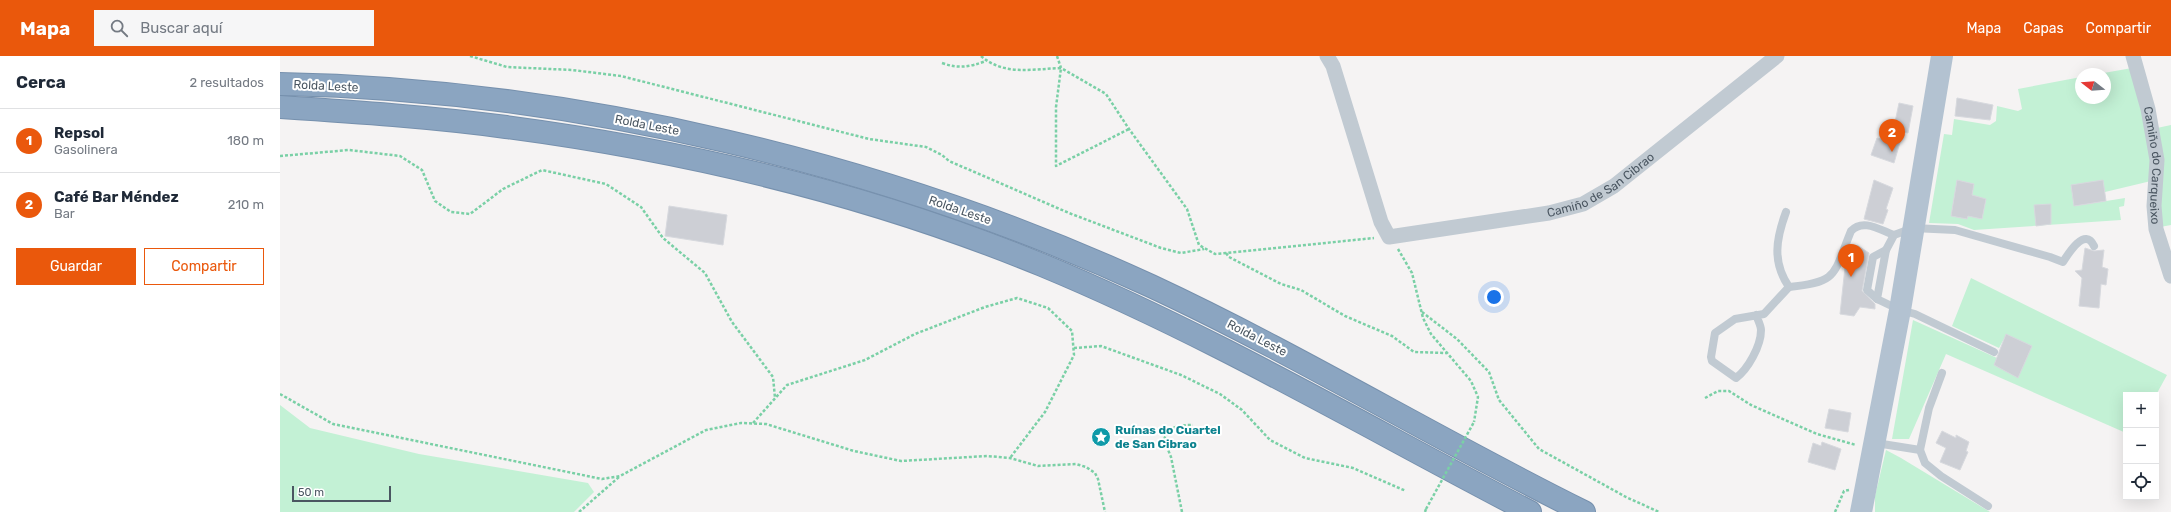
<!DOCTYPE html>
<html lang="es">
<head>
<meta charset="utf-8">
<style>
  :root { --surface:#fff; --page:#f6f6f7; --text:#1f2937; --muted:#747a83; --line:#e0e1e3; --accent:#ea580c }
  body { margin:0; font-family:Rubik,sans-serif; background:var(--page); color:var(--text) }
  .controls { position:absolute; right:12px; bottom:12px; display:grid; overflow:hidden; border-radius:0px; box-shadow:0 4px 16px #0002 }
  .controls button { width:36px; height:36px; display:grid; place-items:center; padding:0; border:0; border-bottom:1px solid var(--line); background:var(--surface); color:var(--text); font:20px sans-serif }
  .compass { position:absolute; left:1795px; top:12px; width:36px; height:36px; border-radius:50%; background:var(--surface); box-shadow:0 4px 16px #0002; rotate:287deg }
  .scale { position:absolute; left:12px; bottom:10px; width:99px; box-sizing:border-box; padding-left:4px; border:2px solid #4a5661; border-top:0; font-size:11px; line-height:14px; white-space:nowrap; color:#4a5661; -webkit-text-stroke:3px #fff; paint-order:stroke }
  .you { position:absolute; left:1214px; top:241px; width:14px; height:14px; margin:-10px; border:3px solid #fff; border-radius:50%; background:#1a73e8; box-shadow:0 0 0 6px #1a73e833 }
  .badge { display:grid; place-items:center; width:26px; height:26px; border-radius:50%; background:var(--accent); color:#fff; font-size:13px; font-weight:700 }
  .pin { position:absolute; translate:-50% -33px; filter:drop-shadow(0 1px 2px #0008) }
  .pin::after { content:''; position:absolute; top:21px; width:14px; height:12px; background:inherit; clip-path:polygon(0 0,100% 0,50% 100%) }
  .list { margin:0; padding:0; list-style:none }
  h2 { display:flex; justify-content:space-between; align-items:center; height:52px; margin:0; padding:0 16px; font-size:17px }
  h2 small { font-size:13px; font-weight:400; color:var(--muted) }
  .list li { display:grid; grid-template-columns:26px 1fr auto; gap:12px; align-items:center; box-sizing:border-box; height:64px; padding:0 16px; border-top:1px solid var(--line) }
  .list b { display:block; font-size:15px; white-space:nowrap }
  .list p { margin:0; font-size:13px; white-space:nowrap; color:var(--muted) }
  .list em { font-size:13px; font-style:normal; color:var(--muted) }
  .actions { display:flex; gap:8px; padding:12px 16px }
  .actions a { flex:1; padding:9px 0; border:1px solid var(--accent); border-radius:0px; text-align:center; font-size:14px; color:var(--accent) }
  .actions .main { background:var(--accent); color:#fff }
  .icon { flex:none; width:22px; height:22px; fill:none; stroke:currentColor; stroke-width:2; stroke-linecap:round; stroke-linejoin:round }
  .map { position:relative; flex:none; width:1891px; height:456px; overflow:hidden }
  header { display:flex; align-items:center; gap:24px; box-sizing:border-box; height:56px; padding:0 20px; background:var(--accent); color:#fff }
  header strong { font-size:19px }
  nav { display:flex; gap:22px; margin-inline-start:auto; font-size:14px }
  .search { width:280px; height:36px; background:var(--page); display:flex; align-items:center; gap:10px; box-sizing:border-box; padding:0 14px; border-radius:0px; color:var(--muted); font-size:15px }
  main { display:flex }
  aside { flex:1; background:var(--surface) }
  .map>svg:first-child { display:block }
</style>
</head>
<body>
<header>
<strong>Mapa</strong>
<div class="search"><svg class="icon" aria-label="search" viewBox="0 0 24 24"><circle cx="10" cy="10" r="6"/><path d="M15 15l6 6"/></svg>Buscar aquí</div>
<nav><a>Mapa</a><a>Capas</a><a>Compartir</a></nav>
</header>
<main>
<aside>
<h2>Cerca<small>2 resultados</small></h2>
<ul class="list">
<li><span class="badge">1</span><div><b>Repsol</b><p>Gasolinera</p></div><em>180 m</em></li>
<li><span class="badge">2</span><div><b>Café Bar Méndez</b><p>Bar</p></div><em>210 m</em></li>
</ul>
<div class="actions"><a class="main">Guardar</a><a>Compartir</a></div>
</aside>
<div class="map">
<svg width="1891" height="456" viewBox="0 0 1891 456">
  <rect width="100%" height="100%" fill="#f5f3f3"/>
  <g fill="#c3f1d5" fill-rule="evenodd">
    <path d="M 1852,12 L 1871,84 L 1871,125 L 1825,136 L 1791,130 L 1795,150 L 1845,142 L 1844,150 L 1839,151 L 1841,164 L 1694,174 L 1678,168 L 1649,167 L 1664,78 L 1672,79 L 1674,63 L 1710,69 L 1716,65 L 1717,50 L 1738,55 L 1742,53 L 1738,33 L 1801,21 L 1801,42 L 1825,42 L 1825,18 L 1818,18 ZM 1677,124 L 1694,128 L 1692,139 L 1706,144 L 1702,163 L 1688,160 L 1687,163 L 1671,160 Z"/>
    <polygon points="1891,69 1891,169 1880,171 1877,72"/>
    <polygon points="1691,222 1887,319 1876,339 1846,339 1846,377 1666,298 1629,383 1612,383 1633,264 1717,302 1714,309 1738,321 1752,290 1726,279 1719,292 1672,270"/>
    <polygon points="0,349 30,372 139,398 308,427 314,436 294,456 0,456"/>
    <polygon points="1606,394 1621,402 1710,456 1595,456 1595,440"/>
  </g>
  <g fill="#cdcfd5" stroke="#d7d9de">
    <polygon points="1677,42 1713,49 1710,64 1675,60"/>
    <polygon points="1619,47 1633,50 1628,77 1623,76 1614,107 1591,99 1597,82 1601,83 1606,68 1614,71"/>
    <polygon points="1594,124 1613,132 1606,153 1608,154 1603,168 1584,163"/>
    <polygon points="1677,124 1694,128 1692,139 1706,143 1702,163 1688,160 1687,163 1671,160"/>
    <polygon points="1823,124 1826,145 1794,150 1791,129"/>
    <polygon points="1771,148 1771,168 1756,170 1754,149"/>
    <polygon points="389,150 447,159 443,189 385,180"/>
    <polygon points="1577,189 1589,197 1582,235 1595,248 1595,253 1580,251 1574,260 1560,258 1566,202"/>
    <polygon points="1805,192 1814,195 1824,194 1822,211 1828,213 1826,229 1821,228 1819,252 1799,250 1802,222 1795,215 1802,214"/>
    <polygon points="1726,278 1752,290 1738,322 1714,309"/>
    <polygon points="1549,353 1571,357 1568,376 1545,372"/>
    <polygon points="1662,375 1676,382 1676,379 1689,386 1686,395 1688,396 1680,414 1660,406 1666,392 1656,387"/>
    <polygon points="1542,386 1561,393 1555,414 1528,406 1533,387 1541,390"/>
  </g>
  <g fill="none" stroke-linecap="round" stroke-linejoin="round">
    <g stroke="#7690ad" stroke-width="24">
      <g id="highway">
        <path d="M 0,28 C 291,33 607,108 871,230 C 1019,299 1158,384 1304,456"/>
        <path d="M 0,51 C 76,56 151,61 226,71 C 408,95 592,139 762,209 C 931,279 1088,372 1250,456"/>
      </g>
    </g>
    <g stroke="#7ad0a6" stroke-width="2.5" stroke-dasharray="3 2" stroke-linecap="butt">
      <polyline points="190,0 227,11 292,14 341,20 589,83 646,91 662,99 669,105 789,157 881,192 901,197 924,193"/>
      <path d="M 701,0 C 724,20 752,13 781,12 L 776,51 L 776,110 L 849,73"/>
      <polyline points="777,0 781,12 826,38 849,73 907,153 919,189 935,198 946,197 1094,182"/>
      <path d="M 662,7 C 679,13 689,11 706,5"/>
      <polyline points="0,100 69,94 120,100 142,114 155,145 171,156 190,158 223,133 262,114 326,128 361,151 383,182 425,217 452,266 493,321 495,342"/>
      <polyline points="1118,193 1132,217 1143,262 1151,278 1191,325 1198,341 1194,366"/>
      <polyline points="946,197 949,201 1001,228 1021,234 1065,260 1112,280 1134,296 1167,297"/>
      <polyline points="1142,256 1177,283 1209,316 1219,344 1259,393 1346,441 1379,456"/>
      <polyline points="794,292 821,290 901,319 940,338 962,354 990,384 1025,402 1073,412 1126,435"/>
      <polyline points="0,338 53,368 322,423 340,420 426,374 461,367 486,368 574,395 621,405 707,400 730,402 758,410 796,408 806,411 815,417 818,423 825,456"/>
      <polyline points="1425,342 1438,335 1449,335 1471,349 1537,378 1576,389"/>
      <polyline points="473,367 507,329 585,304 635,278 705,251 737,242 768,252 792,275 794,299 765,356 730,402"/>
      <polyline points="299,456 339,421"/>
      <path d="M 902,456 L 891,401 L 884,384 C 888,370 900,369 913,369"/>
      <polyline points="1145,456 1146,453"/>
      <polyline points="1555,456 1564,435 1569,434"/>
    </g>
    <g stroke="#c1cad2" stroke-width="8">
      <path d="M 1506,156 C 1496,183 1492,206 1509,231 C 1559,226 1553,219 1571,175 C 1583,162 1600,174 1614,179"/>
      <polyline points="1597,243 1587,234 1593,201 1606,194"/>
      <path d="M 1476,259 C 1478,264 1481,270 1481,274 C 1481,290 1468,313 1456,322 L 1432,305 L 1431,301 L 1435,277 L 1455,263 L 1484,258 L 1509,231"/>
      <path d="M 1714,296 L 1635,258 L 1620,254 L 1597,243 L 1606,194 L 1614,179 L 1633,172 L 1675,174 L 1770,201 L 1783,206 C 1788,198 1805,170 1814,190"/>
      <polyline points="1596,387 1640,394 1645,407 1661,420 1708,450"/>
      <polyline points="1640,394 1649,352 1662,317"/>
    </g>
    <g stroke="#c1cad2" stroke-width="15">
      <path id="s1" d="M 1047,0 L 1053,10 L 1101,166 L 1109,181 L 1269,157 L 1303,148 L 1334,130 L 1497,0"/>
      <path id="s2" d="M 1853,0 L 1868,53 L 1877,104 L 1874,150 L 1876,173 L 1891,220"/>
    </g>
    <polyline stroke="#b3c2d1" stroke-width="22" points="1581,456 1620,254 1662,0"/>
    <use href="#highway" stroke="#8ba5c1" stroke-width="22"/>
    <polyline stroke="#7ad0a6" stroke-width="2.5" stroke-dasharray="3 2" stroke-linecap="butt" points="1146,453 1194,366"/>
  </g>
  <defs>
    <g id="sight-disc" transform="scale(1)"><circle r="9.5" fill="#0f9aa8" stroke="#fff"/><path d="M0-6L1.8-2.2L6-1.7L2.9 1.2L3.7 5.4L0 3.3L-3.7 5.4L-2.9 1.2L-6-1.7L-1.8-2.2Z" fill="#fff"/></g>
  </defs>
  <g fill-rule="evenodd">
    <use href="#sight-disc" x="821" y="381"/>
  </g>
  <g text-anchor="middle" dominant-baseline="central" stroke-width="4" stroke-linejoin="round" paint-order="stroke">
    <g font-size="12" fill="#4a5661" stroke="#fff">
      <text transform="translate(46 30) rotate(3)">Rolda Leste</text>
      <text transform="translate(367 69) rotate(11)">Rolda Leste</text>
      <text stroke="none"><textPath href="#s2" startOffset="112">Camiño do Carqueixo</textPath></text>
      <text stroke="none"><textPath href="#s1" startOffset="413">Camiño de San Cibrao</textPath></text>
      <text transform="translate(680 154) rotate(19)">Rolda Leste</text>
      <text transform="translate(977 282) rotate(27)">Rolda Leste</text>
    </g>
    <g font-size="12" font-weight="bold" fill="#0d838f" stroke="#fff" text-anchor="start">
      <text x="835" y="374">Ruínas do Cuartel<tspan x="835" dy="14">de San Cibrao</tspan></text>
    </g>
  </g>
</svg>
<div class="controls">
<button>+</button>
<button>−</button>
<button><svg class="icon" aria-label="locate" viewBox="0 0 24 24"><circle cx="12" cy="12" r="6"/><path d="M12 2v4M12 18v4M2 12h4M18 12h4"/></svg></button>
</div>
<svg class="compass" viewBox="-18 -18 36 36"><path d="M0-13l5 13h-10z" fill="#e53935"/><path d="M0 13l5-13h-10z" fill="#747a83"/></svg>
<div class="scale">50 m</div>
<div class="you"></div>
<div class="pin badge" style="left:1571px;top:221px">1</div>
<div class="pin badge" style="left:1612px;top:96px">2</div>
</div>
</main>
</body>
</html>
